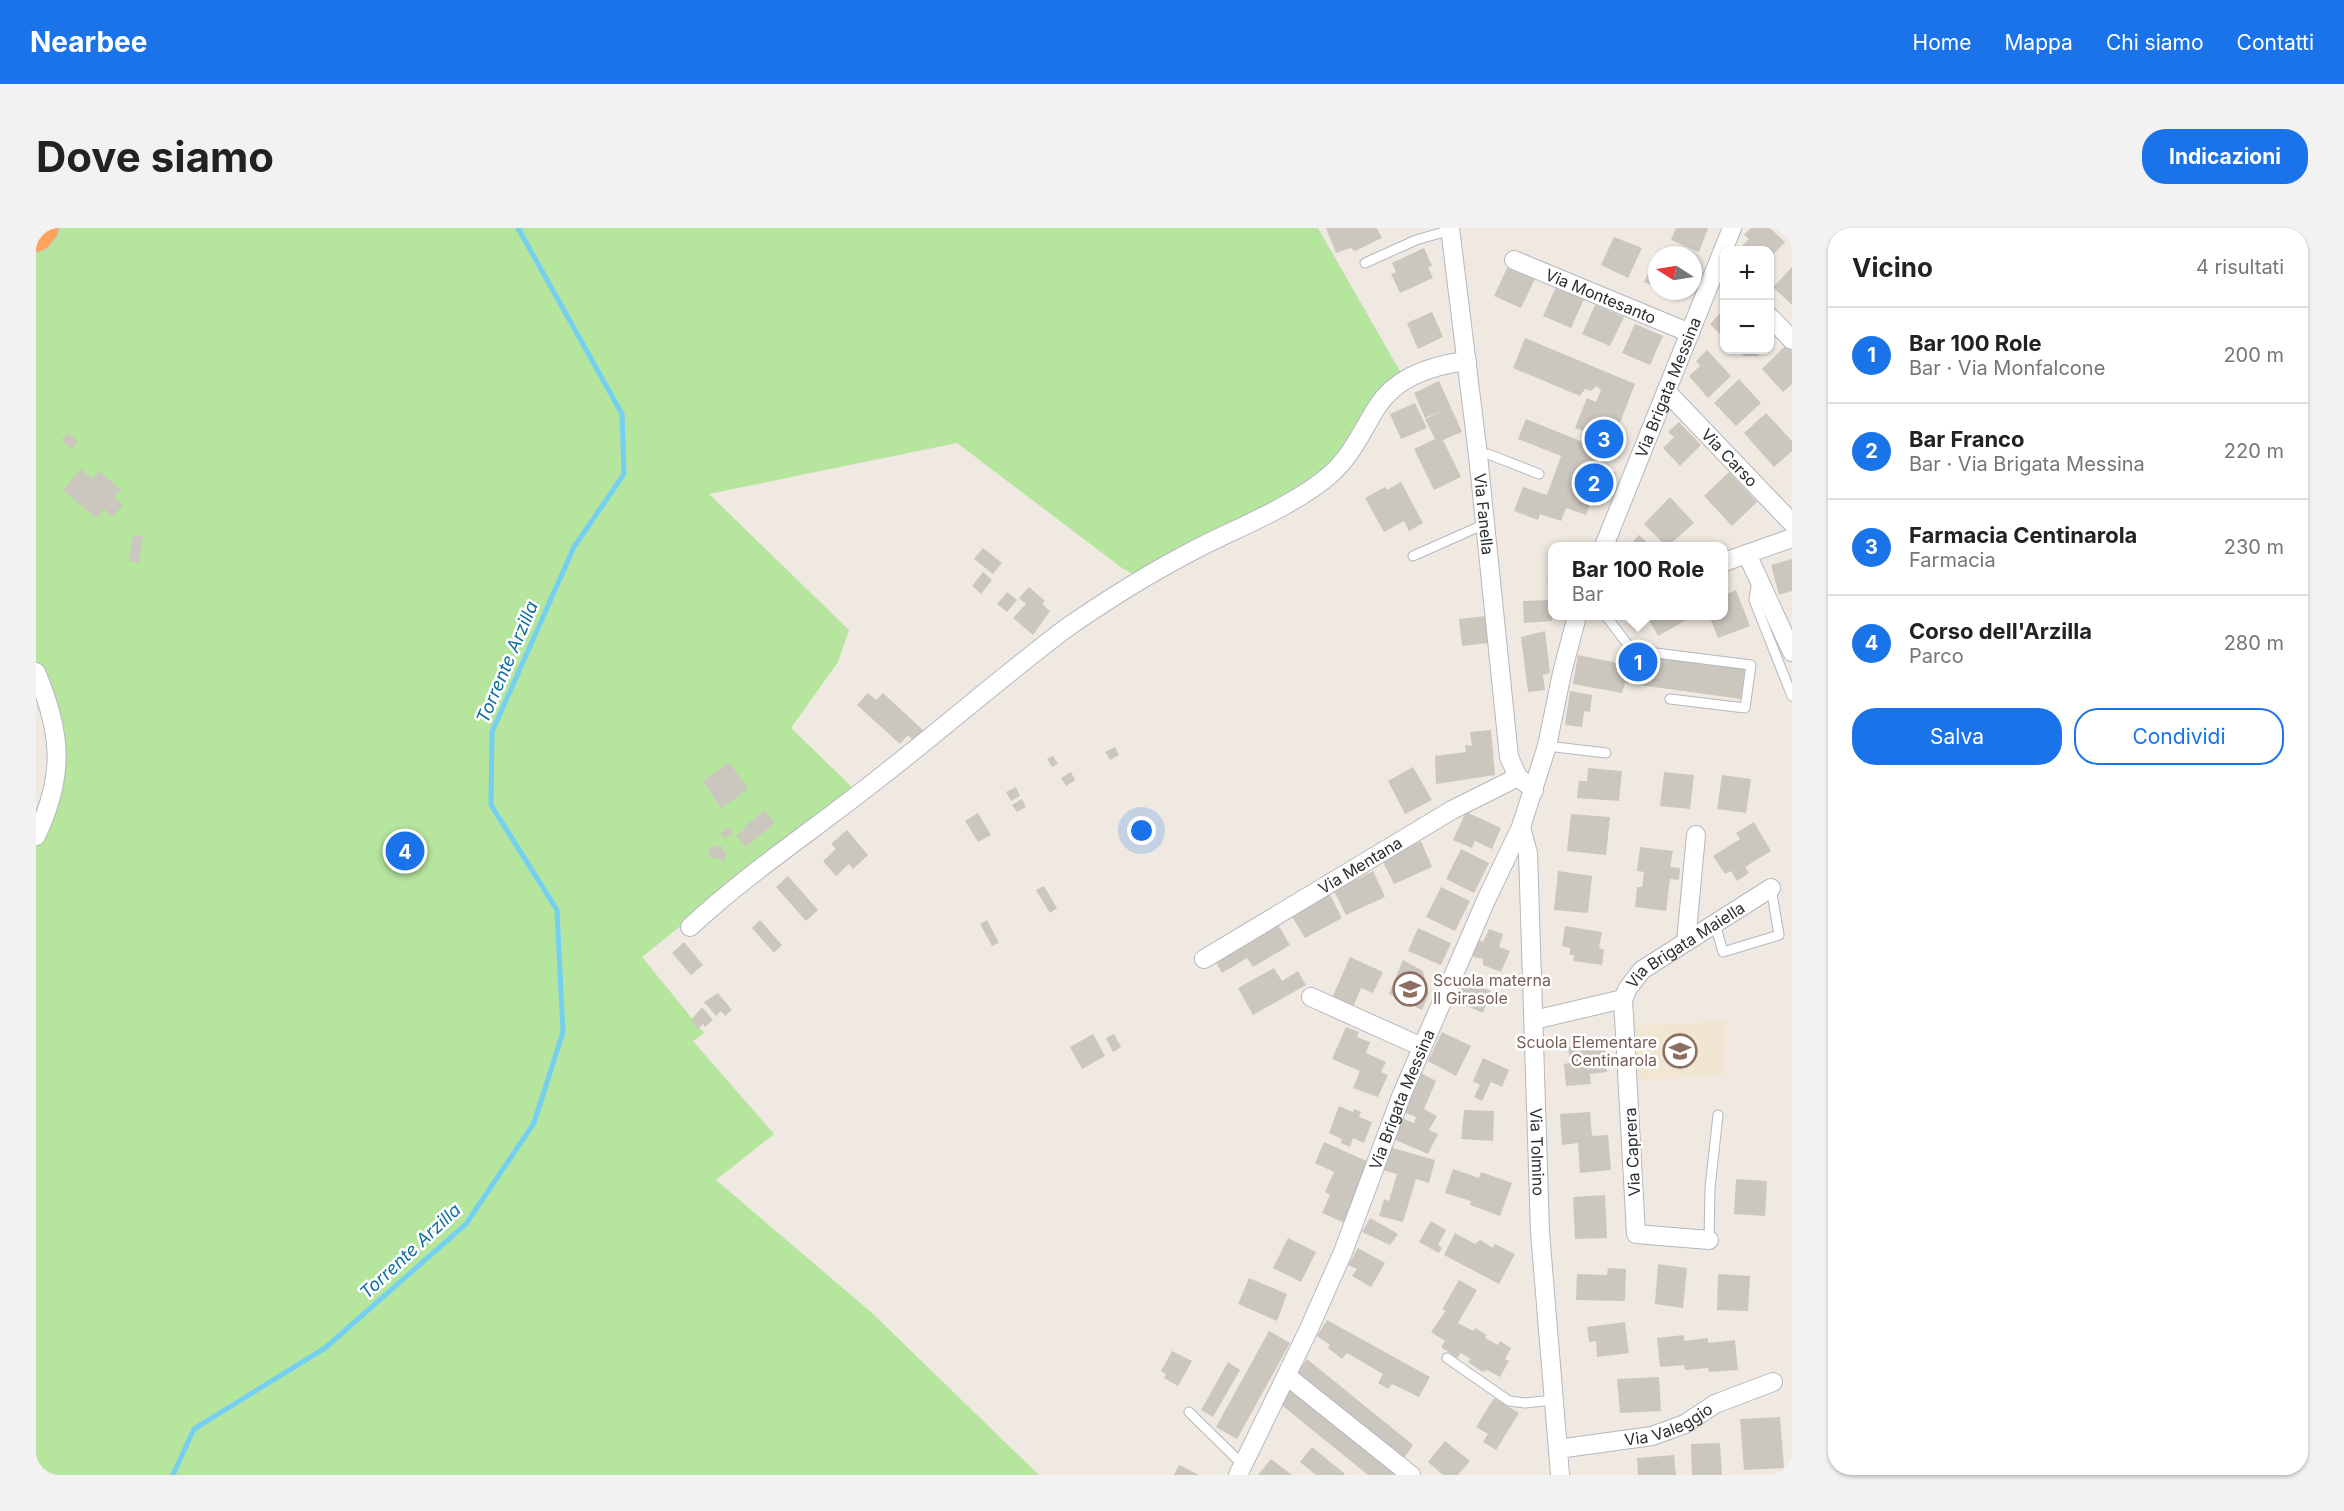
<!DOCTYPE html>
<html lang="it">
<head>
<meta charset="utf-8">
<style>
  :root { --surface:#fff; --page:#f2f2f2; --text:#222; --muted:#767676; --line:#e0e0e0; --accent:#1a73e8 }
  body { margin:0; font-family:Inter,sans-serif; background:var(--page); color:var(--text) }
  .controls { position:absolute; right:18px; top:18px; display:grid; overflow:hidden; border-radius:12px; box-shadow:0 2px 4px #0004 }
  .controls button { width:54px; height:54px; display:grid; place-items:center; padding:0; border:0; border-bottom:2px solid var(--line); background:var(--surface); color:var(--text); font:30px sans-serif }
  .compass { position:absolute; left:1612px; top:18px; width:54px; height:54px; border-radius:50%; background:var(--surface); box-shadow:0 2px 4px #0004; rotate:282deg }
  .you { position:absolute; left:1106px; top:603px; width:21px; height:21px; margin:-15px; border:4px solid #fff; border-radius:50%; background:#1a73e8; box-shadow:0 0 0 9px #1a73e833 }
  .badge { display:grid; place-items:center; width:39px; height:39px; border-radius:50%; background:var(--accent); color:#fff; font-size:20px; font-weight:700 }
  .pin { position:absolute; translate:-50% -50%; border:3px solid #fff; box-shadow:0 2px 6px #0006 }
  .popup { position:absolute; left:1512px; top:314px; width:180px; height:78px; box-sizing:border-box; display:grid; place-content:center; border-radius:12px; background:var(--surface); filter:drop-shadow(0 2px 4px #0005); font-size:20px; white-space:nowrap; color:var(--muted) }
  .popup b { font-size:22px; color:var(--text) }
  .popup::after { content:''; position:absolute; left:50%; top:100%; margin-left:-12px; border:12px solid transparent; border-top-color:var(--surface) }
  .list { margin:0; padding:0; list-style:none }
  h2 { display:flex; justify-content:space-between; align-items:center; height:78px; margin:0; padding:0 24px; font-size:26px }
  h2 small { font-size:20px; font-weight:400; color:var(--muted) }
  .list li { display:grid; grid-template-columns:39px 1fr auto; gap:18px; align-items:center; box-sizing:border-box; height:96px; padding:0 24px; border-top:2px solid var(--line) }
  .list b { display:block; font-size:22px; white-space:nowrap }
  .list p { margin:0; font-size:20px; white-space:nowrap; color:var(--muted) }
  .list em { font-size:20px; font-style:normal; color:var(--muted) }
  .actions { display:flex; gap:12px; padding:18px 24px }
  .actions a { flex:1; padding:14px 0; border:2px solid var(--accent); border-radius:24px; text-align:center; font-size:21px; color:var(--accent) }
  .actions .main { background:var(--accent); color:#fff }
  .map { position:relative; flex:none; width:1756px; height:1247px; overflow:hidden; border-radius:24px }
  header { display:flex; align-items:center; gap:36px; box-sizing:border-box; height:84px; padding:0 30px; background:var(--accent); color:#fff }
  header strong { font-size:28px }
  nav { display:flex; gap:33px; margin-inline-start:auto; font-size:21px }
  .intro { display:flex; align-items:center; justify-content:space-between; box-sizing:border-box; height:144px; padding:0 36px }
  h1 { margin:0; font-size:42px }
  .button { padding:15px 27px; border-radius:24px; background:var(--accent); color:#fff; font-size:21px; font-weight:700 }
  main { display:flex; gap:36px; padding:0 36px }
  aside { flex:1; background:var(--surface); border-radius:24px; box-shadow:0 2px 4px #0004 }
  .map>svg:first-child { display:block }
</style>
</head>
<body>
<header>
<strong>Nearbee</strong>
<nav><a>Home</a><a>Mappa</a><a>Chi siamo</a><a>Contatti</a></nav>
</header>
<div class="intro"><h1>Dove siamo</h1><a class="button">Indicazioni</a></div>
<main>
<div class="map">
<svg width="1756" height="1247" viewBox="0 0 1756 1247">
  <rect width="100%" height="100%" fill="#efe9e1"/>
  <polygon fill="#f0e6d1" points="1690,793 1688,848 1602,852 1599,798"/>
  <polygon fill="#b6e59e" points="0,0 1282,0 1365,145 1317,214 1279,250 1100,348 1086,340 921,215 673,266 813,402 802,434 755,500 817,560 606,729 668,805 657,813 738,906 680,952 836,1085 1003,1247 0,1247 0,581 24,527 0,444"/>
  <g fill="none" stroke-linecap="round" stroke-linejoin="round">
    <polyline stroke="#75cff0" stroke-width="5" points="137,1247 158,1201 289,1120 430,996 498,895 527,804 521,682 455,577 456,504 538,319 588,246 586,186 482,0"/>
  </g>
  <g fill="#cbc7bf">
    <polygon points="1290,0 1341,0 1346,10 1319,23 1315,20 1300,25"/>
    <polygon points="1640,0 1672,0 1663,24 1635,12"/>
    <polygon points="1715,0 1734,0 1749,14 1734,30 1734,22 1702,22 1713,11 1708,7"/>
    <polygon points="1578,9 1606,20 1592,50 1565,37"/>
    <polygon points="1388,20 1396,38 1392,39 1397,50 1364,65 1355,46 1360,44 1356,35"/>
    <polygon points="1622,23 1631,27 1621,27 1621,60 1608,54"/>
    <polygon points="1756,39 1756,77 1737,59"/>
    <polygon points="1471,40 1499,51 1485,80 1458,68"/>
    <polygon points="1520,59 1548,71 1535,100 1507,88"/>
    <polygon points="1628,63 1648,63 1645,71"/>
    <polygon points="1559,77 1588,89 1574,118 1546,106"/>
    <polygon points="1688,81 1688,110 1674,96"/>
    <polygon points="1396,84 1407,109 1382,121 1371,95"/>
    <polygon points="1599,96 1627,108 1614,137 1586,125"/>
    <polygon points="1489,110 1599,156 1567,238 1580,245 1573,264 1560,260 1550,287 1530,280 1525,293 1504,286 1502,292 1478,283 1487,259 1511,267 1525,228 1482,211 1490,191 1547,214 1550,204 1539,200 1551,170 1560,174 1565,162 1560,158 1555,163 1549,161 1544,168 1477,140"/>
    <polygon points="1750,117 1756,123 1756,156 1747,164 1726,141"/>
    <polygon points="1671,122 1695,148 1672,170 1653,148 1664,138 1660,133"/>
    <polygon points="1701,122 1726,122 1721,128 1708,128"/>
    <polygon points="1703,151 1725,175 1700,198 1678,175"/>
    <polygon points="1403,153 1426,204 1407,212 1425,249 1398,262 1378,221 1399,211 1389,191 1412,180 1389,190 1378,165"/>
    <polygon points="1379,175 1391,200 1365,211 1354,186"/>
    <polygon points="1730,185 1756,213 1756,223 1738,239 1708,205"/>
    <polygon points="1643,194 1665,217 1644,238 1627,220 1638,209 1632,204"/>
    <polygon points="32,205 42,214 36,221 25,212"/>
    <polygon points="45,241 56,251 63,243 85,262 78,269 87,277 77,289 68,281 60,290 27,262"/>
    <polygon points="1693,244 1721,274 1696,298 1668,268"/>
    <polygon points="1365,254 1387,295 1373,303 1368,293 1348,304 1329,270 1349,259 1351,262"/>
    <polygon points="1634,269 1658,295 1632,318 1630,318 1608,296"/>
    <polygon points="97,307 107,308 103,335 93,333"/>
    <polygon points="1603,307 1615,318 1593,318"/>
    <polygon points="947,320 966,335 957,346 938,331"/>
    <polygon points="1516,330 1516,353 1511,352"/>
    <polygon points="1756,331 1756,363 1743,367 1735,337"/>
    <polygon points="947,344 956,352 945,366 936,358"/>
    <polygon points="993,359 1009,373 1006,376 1014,383 997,407 977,390 990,376 983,370"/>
    <polygon points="1700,362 1714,398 1682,410 1673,388 1688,388 1688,367"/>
    <polygon points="971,364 981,372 971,384 961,376"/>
    <polygon points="1515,372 1516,393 1488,395 1487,373"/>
    <polygon points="1450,388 1453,415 1426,418 1423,391"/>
    <polygon points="1611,388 1647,388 1650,392 1622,408"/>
    <polygon points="1509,403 1514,445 1507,447 1509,462 1492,464 1485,409"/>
    <polygon points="1594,425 1709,439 1705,471 1589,455 1586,465 1537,456 1542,427 1592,437"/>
    <polygon points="1534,463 1556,467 1554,484 1548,483 1546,499 1529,497"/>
    <polygon points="832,465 840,472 847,465 888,503 878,513 872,507 864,516 821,477"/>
    <polygon points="1455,502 1459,547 1400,556 1399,528 1430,524 1429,517 1436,518 1434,504"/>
    <polygon points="1079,519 1083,527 1074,532 1069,524"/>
    <polygon points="1017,528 1022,536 1016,539 1011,531"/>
    <polygon points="693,534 712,561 685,580 667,553"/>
    <polygon points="1377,539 1396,572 1369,586 1352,553"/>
    <polygon points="1552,540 1586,543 1583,573 1541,570 1543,553 1551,553"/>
    <polygon points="1035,544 1039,552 1030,558 1025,550"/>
    <polygon points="1628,544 1658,547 1654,581 1624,578"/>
    <polygon points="1686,547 1715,551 1710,585 1681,581"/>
    <polygon points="980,559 984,568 975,573 970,564"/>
    <polygon points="986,571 990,579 981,584 976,577"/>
    <polygon points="729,582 739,595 709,619 700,608 709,601 708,599"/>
    <polygon points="1430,584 1465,600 1456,621 1439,613 1436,620 1417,612"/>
    <polygon points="942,585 955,607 942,614 929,593"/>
    <polygon points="1535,586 1574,589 1570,627 1531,623"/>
    <polygon points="1718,594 1735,623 1709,639 1713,645 1701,653 1695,643 1689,646 1677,628 1704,611 1700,605"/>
    <polygon points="693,599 697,605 688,611 684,605"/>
    <polygon points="811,602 832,627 817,641 813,636 800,648 787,633 800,621 795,616"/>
    <polygon points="1385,613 1396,639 1358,656 1346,632"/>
    <polygon points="682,617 687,619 686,622 691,624 688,633 672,628 675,618 681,620"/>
    <polygon points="1604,619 1637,623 1634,639 1644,640 1643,652 1634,651 1630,683 1599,679 1601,659 1606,659 1608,644 1601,643"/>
    <polygon points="1425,621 1453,635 1438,665 1410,651"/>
    <polygon points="1337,643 1349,669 1310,687 1298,663"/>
    <polygon points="1522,643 1556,648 1552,685 1518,682"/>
    <polygon points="752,648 782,682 770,693 740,659"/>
    <polygon points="1008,658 1021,680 1014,685 1000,662"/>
    <polygon points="1405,659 1434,673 1419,703 1390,689"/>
    <polygon points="1293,665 1306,690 1269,710 1255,687"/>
    <polygon points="724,692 746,717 738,725 716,700"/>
    <polygon points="951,692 963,715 956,718 944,696"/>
    <polygon points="1241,695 1254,717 1217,739 1211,730 1186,745 1178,731"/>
    <polygon points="1529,698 1566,704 1563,720 1568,722 1566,737 1537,733 1538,727 1534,727 1534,720 1526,718"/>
    <polygon points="1382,700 1415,715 1405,737 1372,723"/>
    <polygon points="1453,701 1467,706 1463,719 1474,723 1465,744 1447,737 1447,731 1437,729 1441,711 1447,714"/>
    <polygon points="648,714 667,737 655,747 636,725"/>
    <polygon points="1314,729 1347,744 1337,765 1325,760 1317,779 1296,770"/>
    <polygon points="1367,732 1387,743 1393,766 1386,782 1353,766"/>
    <polygon points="1238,740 1246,753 1262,743 1270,757 1217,787 1202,760"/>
    <polygon points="1423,751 1455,763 1447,785 1415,771"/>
    <polygon points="682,765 696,782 689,788 685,783 680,788 668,774"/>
    <polygon points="666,779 677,792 669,799 667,796 662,801 655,792"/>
    <polygon points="1310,799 1323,804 1321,809 1334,814 1330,825 1350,834 1345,844 1352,847 1342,869 1317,860 1324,843 1296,831"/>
    <polygon points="1406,804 1435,818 1420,848 1392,833"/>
    <polygon points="1057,806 1069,828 1046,841 1034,819"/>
    <polygon points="1078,806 1085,819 1077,824 1070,810"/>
    <polygon points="1569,815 1571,844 1554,846 1555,856 1530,858 1528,836 1534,835 1532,819"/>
    <polygon points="1447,830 1473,842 1466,859 1455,854 1446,873 1438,869 1444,857 1437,853"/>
    <polygon points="1383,844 1400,853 1388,881 1401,888 1393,902 1402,906 1392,926 1355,910 1363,889 1378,895 1380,889 1367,884"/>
    <polygon points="1303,878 1317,884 1318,881 1325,884 1323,889 1336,894 1328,915 1317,910 1314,919 1305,915 1306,911 1293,905"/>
    <polygon points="1428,882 1458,883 1457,913 1425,911"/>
    <polygon points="1554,884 1556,908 1572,907 1575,942 1544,945 1542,915 1526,917 1524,886"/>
    <polygon points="1288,914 1335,935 1309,995 1286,985 1294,967 1289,964 1298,944 1279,935"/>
    <polygon points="1350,918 1399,932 1393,955 1380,951 1367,994 1343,988 1348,971 1353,973 1361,946 1343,941"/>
    <polygon points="1417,941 1443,950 1445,944 1476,955 1464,988 1434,977 1435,973 1409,965"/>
    <polygon points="1700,951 1731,953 1729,988 1698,986"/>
    <polygon points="1569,967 1571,1010 1539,1011 1537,969"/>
    <polygon points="1334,990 1362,1006 1354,1017 1326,1004"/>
    <polygon points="1395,993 1410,1002 1402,1017 1406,1020 1403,1025 1383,1014"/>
    <polygon points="1419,1005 1439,1016 1444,1012 1457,1020 1459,1016 1479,1026 1463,1056 1408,1027"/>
    <polygon points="1252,1010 1280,1024 1265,1054 1237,1040"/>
    <polygon points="1322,1020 1349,1035 1335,1059 1316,1048 1321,1041 1312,1037"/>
    <polygon points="1622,1036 1651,1040 1647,1080 1619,1076"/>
    <polygon points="1572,1040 1590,1041 1589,1073 1540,1072 1541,1046 1571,1047"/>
    <polygon points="1682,1046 1714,1048 1712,1083 1681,1082"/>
    <polygon points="1213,1050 1251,1066 1241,1093 1202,1076"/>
    <polygon points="1423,1052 1441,1062 1422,1095 1437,1103 1439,1100 1451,1107 1449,1110 1462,1117 1464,1113 1475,1120 1469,1131 1473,1133 1464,1149 1451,1142 1447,1144 1432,1134 1435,1131 1425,1125 1421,1130 1405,1119 1409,1113 1395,1104 1410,1082 1406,1082"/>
    <polygon points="1291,1092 1394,1149 1383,1169 1356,1156 1352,1161 1342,1155 1347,1146 1311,1125 1306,1131 1292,1120 1294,1117 1281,1108"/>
    <polygon points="1589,1094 1593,1125 1561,1129 1560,1113 1553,1114 1551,1099"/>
    <polygon points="1233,1103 1254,1115 1201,1211 1180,1199"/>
    <polygon points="1648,1107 1648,1113 1672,1110 1672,1115 1699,1112 1702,1142 1673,1144 1672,1140 1649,1142 1648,1137 1624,1139 1621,1110"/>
    <polygon points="1136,1123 1156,1133 1142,1158 1128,1150 1130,1146 1125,1143"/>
    <polygon points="1271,1131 1377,1217 1366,1233 1259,1148"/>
    <polygon points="1192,1134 1204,1142 1177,1189 1165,1182"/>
    <polygon points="1623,1149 1625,1183 1584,1185 1581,1151"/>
    <polygon points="1254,1158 1360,1244 1357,1247 1332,1247 1242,1174"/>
    <polygon points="1458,1170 1483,1185 1460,1222 1447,1214 1452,1206 1440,1199"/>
    <polygon points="1744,1189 1748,1240 1708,1242 1704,1191"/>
    <polygon points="1409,1213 1434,1233 1422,1247 1407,1247 1392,1234"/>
    <polygon points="1684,1215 1686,1247 1656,1247 1655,1216"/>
    <polygon points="1276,1219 1309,1246 1308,1247 1280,1247 1264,1234"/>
    <polygon points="1638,1227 1640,1247 1602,1247 1601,1230"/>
    <polygon points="1235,1231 1256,1247 1222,1247"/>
    <polygon points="1143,1237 1163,1247 1138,1247"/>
  </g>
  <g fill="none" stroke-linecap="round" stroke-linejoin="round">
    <g stroke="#b4b7c1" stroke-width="11">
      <g id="lane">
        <polyline points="1329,35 1380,12 1415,2"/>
        <polyline points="1442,227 1452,226 1503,246"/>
        <polyline points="1377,328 1449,296"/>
        <polyline points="1721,353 1718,372 1756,468"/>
        <polyline points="1570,388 1596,422 1715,437 1709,480 1634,471"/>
        <polyline points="1511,518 1570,525"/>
        <polyline points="1679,696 1687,724 1743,707 1735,660"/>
        <polyline points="1673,1012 1674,960 1682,887"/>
        <polyline points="1411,1130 1473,1173 1489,1175 1517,1172"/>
        <polyline points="1153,1184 1207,1237"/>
      </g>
    </g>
    <g stroke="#b4b7c1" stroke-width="20">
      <g id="street">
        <path id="s1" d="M 1414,0 L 1442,227 L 1473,529 L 1482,549 L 1498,562"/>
        <path id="s2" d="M 1478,32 L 1654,105"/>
        <polyline points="1734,89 1756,112"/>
        <path id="s3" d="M 1630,163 L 1756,295"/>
        <path id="s4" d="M 1568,318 L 1696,0"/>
        <polyline points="1711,326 1756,424"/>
        <polyline points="1688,334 1756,310"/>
        <path d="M 0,444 C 26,505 29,548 0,608"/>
        <path id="s5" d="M 1485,599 L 1492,625 L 1504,1004 L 1524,1247"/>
        <path d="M 654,699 C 710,647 773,605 833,558 C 899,507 962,452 1029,401 C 1072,371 1117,343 1164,319 C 1206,298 1261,276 1295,246 C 1316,227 1326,203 1341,179 C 1360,149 1397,137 1431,133"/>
        <polyline points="1650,714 1660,607"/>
        <path id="s6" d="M 1168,731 L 1416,582 L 1482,549"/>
        <polyline points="1275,769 1386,819"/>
        <polyline points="1498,792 1587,771"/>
        <path id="s7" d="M 1673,1012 L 1600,1006 L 1587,771 L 1592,760 L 1606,742 L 1735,660"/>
        <polyline points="1251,1148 1375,1247"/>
        <path id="s8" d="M 1522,1221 L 1616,1208 L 1649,1196 L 1679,1176 L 1737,1154"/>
        <path id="s9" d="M 1202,1247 L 1272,1103 L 1307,1024 L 1366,866 L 1451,670 L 1485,599 L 1511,518 L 1526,445 L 1541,388"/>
      </g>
    </g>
    <g stroke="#c9c9c9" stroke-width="35">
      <polyline id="highway" points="0,7 6,0"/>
    </g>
    <use href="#lane" stroke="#fff" stroke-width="9"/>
    <use href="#street" stroke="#fff" stroke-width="18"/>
    <use href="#highway" stroke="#ffa35c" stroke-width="33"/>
  </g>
  <defs>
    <g id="school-ring" transform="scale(1.725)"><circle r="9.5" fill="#fff" stroke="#8d6e63" stroke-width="1.5"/><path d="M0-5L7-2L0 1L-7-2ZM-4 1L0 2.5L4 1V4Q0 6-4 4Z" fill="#8d6e63"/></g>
  </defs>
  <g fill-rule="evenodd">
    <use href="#school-ring" x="1374" y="761"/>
    <use href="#school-ring" x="1644" y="823"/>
  </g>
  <g text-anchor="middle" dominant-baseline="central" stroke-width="5" stroke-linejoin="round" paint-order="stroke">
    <g font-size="16" fill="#2e2e2e" stroke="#fff">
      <text stroke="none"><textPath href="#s2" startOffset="94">Via Montesanto</textPath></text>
      <text stroke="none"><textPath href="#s4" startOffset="171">Via Brigata Messina</textPath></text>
      <text stroke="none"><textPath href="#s3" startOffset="92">Via Carso</textPath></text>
      <text stroke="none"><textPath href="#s1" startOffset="288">Via Fanella</textPath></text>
      <text stroke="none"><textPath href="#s6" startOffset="182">Via Mentana</textPath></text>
      <text stroke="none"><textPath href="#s7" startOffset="393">Via Brigata Maiella</textPath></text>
      <text stroke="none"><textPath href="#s9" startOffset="410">Via Brigata Messina</textPath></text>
      <text stroke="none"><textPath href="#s5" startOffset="326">Via Tolmino</textPath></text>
      <text transform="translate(1596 924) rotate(-93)">Via Caprera</text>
      <text stroke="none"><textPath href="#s8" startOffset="114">Via Valeggio</textPath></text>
    </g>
    <g font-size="16" fill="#785e54" stroke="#fff" text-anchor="start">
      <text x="1397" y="752">Scuola materna<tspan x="1397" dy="18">Il Girasole</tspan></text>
      <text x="1621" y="814" text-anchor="end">Scuola Elementare<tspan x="1621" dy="18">Centinarola</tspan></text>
    </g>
    <g font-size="18" font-style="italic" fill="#0d6fa3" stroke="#fff">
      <text transform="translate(471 434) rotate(-67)">Torrente Arzilla</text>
      <text transform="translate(374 1023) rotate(-43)">Torrente Arzilla</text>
    </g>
  </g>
</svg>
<div class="controls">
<button>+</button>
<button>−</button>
</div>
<svg class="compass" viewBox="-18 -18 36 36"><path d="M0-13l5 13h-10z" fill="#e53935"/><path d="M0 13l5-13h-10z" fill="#767676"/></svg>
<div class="you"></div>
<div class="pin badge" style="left:1602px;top:434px">1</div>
<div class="popup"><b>Bar 100 Role</b>Bar</div>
<div class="pin badge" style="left:1558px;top:255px">2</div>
<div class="pin badge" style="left:1568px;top:211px">3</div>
<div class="pin badge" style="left:369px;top:623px">4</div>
</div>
<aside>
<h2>Vicino<small>4 risultati</small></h2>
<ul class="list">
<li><span class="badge">1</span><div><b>Bar 100 Role</b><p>Bar · Via Monfalcone</p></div><em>200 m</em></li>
<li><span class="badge">2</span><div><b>Bar Franco</b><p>Bar · Via Brigata Messina</p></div><em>220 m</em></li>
<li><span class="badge">3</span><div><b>Farmacia Centinarola</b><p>Farmacia</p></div><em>230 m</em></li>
<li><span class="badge">4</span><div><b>Corso dell'Arzilla</b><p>Parco</p></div><em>280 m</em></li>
</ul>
<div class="actions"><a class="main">Salva</a><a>Condividi</a></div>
</aside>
</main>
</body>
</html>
